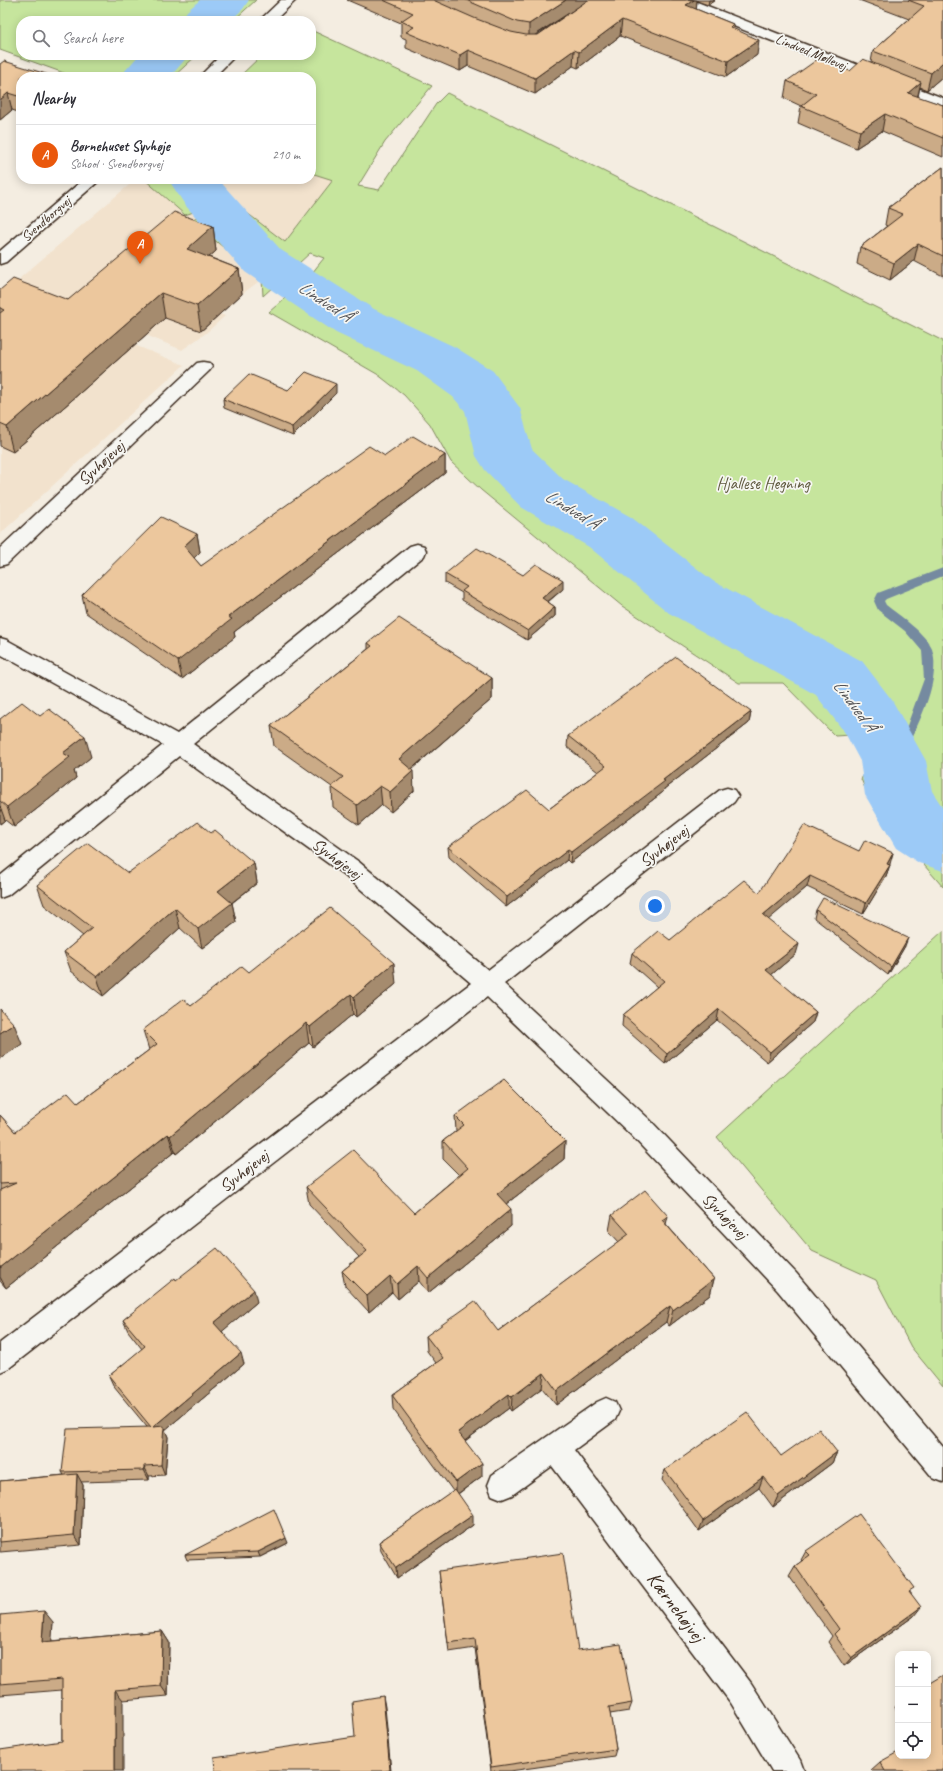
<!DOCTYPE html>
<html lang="en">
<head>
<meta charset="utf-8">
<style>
  :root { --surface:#fff; --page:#f7f7f7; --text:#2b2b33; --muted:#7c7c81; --line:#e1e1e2; --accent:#ea580c }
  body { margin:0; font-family:Caveat,sans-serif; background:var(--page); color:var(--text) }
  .controls { position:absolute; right:12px; bottom:12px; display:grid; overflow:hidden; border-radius:8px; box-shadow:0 2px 10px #0003 }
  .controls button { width:36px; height:36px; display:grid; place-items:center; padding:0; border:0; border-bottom:1px solid var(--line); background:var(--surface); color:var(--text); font:20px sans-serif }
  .you { position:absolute; left:655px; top:906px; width:14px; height:14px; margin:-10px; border:3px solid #fff; border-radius:50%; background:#1a73e8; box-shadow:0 0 0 6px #1a73e833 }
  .badge { display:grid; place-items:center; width:26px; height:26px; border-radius:50%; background:var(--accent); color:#fff; font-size:13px; font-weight:700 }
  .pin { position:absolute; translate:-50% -33px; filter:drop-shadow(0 1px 2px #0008) }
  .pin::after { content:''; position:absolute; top:21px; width:14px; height:12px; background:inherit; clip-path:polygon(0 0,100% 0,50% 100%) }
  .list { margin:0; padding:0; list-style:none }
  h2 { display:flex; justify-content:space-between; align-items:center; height:52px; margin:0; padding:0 16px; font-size:17px }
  h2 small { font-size:13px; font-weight:400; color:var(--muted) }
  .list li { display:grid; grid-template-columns:26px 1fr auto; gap:12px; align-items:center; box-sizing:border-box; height:60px; padding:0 16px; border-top:1px solid var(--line) }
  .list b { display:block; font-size:15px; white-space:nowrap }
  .list p { margin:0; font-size:13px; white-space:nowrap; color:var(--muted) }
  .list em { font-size:13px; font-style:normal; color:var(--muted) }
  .icon { flex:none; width:22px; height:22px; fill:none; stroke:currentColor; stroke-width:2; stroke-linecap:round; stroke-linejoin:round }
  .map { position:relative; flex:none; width:943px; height:1771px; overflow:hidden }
  .search { position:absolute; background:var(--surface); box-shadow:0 2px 10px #0003; left:16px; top:16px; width:300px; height:44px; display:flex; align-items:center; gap:10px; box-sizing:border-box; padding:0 14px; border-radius:16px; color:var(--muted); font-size:15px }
  .panel { position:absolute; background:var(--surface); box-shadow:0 2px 10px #0003; left:16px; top:72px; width:300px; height:112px; border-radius:16px }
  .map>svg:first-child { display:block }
</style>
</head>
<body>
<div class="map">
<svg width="943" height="1771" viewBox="0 0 943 1771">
  <rect width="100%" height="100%" fill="#f4ede1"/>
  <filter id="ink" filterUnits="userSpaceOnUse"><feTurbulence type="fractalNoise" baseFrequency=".025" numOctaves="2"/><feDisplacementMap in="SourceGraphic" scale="8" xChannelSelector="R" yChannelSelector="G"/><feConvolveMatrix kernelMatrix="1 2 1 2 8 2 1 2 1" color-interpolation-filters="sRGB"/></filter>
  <g filter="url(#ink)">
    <g fill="#f2e2cd">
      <polygon points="311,173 334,180 285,242 234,203 191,221 262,279 242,294 220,314 225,316 206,333 182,350 20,283 20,278 136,179 144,179 185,215 230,199 220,183 223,179 311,179"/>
      <polygon points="20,299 184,365 0,534 0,316"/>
    </g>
    <g fill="#c6e59d" stroke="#80885e">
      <polygon points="0,0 256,0 233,21 21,21 21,55 197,55 173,77 75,77 0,50"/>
      <polygon points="311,30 432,86 385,142 358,186 379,190 436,104 447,93 943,341 943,887 872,805 861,779 879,752 866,734 835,736 783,683 739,683 622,606 481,490 451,462 430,424 404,395 377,374 269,312 308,278 324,258 310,253 263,296 262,279 190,220 234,203 285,242 333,180 311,173 311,77 239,77 262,55 311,55"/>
      <polygon points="144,179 223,179 220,183 230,199 185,215"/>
      <polygon points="943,931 943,1386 911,1347 876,1280 812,1251 717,1137"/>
    </g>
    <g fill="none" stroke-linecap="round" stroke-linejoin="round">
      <path fill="#758aa0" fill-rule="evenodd" d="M 943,568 L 943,576 L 886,599 L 884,601 L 886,605 C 899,615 926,634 932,649 C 943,680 913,738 897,764 L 889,764 L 887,761 L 904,734 L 924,679 L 922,651 L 905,631 L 878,610 L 874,601 L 878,593 Z"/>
      <g fill="#9ccaf7" fill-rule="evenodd">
        <polygon points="200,0 249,0 243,9 230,21 181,21 187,11"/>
        <polygon points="139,55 189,55 170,77 124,77 124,72"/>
        <polygon points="168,179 218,179 281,250 374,309 455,347 493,371 520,408 532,449 563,479 631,517 713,581 862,661 892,700 926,761 932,791 943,808 943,871 919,863 896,848 865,795 860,761 845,733 816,695 669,613 589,547 521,507 485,470 476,456 465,411 453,397 417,371 336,333 245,272 185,205"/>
      </g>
      <g stroke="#3b2a1e" stroke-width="3">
        <g id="minor">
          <polygon points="672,0 692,0 943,98 943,107 674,3"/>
          <polygon points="203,362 209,363 212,367 209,371 7,564 0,566 0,548 197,363"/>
          <polygon points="417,544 424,546 426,551 424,556 193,744 359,862 488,970 720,790 727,788 734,790 738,796 734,802 504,984 649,1119 796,1273 943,1447 943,1482 933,1478 778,1291 631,1135 487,997 9,1368 0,1372 0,1343 471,983 343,874 179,756 8,895 0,898 0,876 163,745 0,654 0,638 7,640 177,734 410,546"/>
          <polygon points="606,1398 615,1402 619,1411 615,1420 574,1450 751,1683 800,1760 804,1771 772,1771 731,1703 552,1466 512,1495 502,1499 492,1495 488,1485 492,1475 597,1402"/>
        </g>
      </g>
      <g stroke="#3b2a1e" stroke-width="3">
        <g id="secondary">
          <polygon points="281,0 296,0 274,21 259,21"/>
          <polygon points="221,55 236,55 214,77 199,77"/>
          <polygon points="84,179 101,179 6,262 0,264 0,251"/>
        </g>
      </g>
      <use href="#minor" fill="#f6f6f2" fill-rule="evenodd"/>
      <use href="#secondary" fill="#f6f6f2" fill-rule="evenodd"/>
    </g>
    <g fill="#cbab87" stroke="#3b2a1e" fill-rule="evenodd">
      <path d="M 347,0 L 715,0 L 708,5 L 697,1 L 696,9 L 733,24 L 733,28 L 757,55 L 726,77 L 620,36 L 578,68 L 573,66 L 535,94 L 468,66 L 460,71 L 406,48 L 406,39 L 401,37 L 401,23 ZM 558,20 L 538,35 L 536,35 Z"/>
      <polygon points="859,0 943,0 943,76 927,90 920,87 918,97 943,105 943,157 882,131 856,148 798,123 801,106 784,98 787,81 850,71 871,62 873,51 909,19"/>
      <polygon points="0,64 21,77 21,113 12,110 0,120"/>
      <polygon points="943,167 943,276 914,261 890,280 857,264 860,247 887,226 885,225 888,208"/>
      <polygon points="213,226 216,251 209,257 239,269 242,294 201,331 165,318 13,452 0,446 0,290 68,300"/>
      <polygon points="288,390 336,393 293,436 224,408 223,399"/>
      <polygon points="445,455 445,473 234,632 235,637 182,679 86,613 82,595 197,534 200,552 194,558 201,566 385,456"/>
      <polygon points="445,574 523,575 563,589 548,602 555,607 555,616 527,640 462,600 462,593 445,583"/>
      <polygon points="368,643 492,678 492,699 411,770 414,791 391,812 382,805 359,825 333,807 332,787 274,746 271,726 368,649"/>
      <polygon points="751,712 749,723 664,789 663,792 570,863 567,860 506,907 449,857 448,847 549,809 598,772 567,747 568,736"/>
      <polygon points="0,719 91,757 74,770 76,778 14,827 5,820 0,824"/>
      <polygon points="211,833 254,863 257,883 232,903 236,922 202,948 180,928 103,996 71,971 64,952 83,936 44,905 37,885 128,873"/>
      <polygon points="859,851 890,864 886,876 863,914 807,887 768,919 796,954 771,975 816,1012 813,1022 767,1062 717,1020 665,1064 622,1026 623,1015 657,987 630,963 632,953 670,940 759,893"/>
      <polygon points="816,910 905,946 888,975 814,918"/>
      <polygon points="249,972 396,984 356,1017 353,1014 313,1047 309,1043 176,1154 174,1152 6,1288 0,1281 0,1115 15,1132 78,1103 149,1050 143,1030 191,1006"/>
      <polygon points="455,1116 565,1141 564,1159 506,1204 511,1226 428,1293 419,1281 398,1299 392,1292 369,1312 345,1286 342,1271 359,1257 309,1204 306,1187 414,1213 459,1175 443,1159 443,1141 456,1131"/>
      <polygon points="612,1215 666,1224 714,1279 710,1295 669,1326 666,1322 556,1405 542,1388 511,1411 509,1408 465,1441 482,1476 458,1494 473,1525 397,1578 381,1551 379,1542 453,1491 393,1409 392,1395 436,1363 427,1351 426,1336 498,1331 619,1242 609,1231"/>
      <polygon points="176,1280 257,1302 222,1331 244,1364 165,1430 168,1437 165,1475 149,1476 149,1480 81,1482 83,1485 81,1545 0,1552 0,1481 64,1475 62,1472 147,1427 114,1387 109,1376 142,1349 128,1331 123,1320"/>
      <polygon points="837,1452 832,1463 773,1507 759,1488 699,1531 662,1480 665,1470 781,1456"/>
      <polygon points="288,1543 260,1557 187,1560 185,1555"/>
      <polygon points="806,1551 911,1592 914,1616 844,1666 828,1642 832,1636 789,1576 795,1566 802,1561 801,1560"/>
      <polygon points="439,1571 578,1650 632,1703 629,1711 610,1714 616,1749 614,1756 510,1771 491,1771 475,1648 449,1652 440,1580"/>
      <polygon points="0,1615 53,1622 51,1641 162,1631 169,1642 168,1696 123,1700 62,1741 62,1690 0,1695"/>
      <polygon points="898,1704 898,1713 895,1707"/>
      <polygon points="928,1756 943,1771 872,1771 871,1770 880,1762"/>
    </g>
    <g fill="#a58b6e" stroke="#3b2a1e">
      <polygon points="566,0 589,0 529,39 529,24"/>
      <polygon points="694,0 697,0 696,13 686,5"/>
      <polygon points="709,0 715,0 708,5"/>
      <polygon points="622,20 620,36 578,68 579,52"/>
      <polygon points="759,40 757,55 726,77 728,61"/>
      <polygon points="468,50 468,66 460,71 460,55"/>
      <polygon points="574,50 573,66 535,94 535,78"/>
      <polygon points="943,62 943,76 927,90 931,73"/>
      <polygon points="921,82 917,99 908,93"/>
      <polygon points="8,93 12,110 0,120 0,100"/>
      <polygon points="885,114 882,131 856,148 860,131"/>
      <polygon points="213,226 216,251 190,274 187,249"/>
      <polygon points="918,244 914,261 890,280 894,263"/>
      <polygon points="239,269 242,294 201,331 197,306"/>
      <polygon points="161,293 165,318 13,452 7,427"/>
      <polygon points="336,384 336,393 293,436 292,427"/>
      <polygon points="445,455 445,473 234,632 235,637 182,679 178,661 228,617"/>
      <polygon points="197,534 200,552 187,565 184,546"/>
      <polygon points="563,580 563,589 541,607 542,598"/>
      <polygon points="555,607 555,616 527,640 528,631"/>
      <polygon points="492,678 492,699 400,779 399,759"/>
      <polygon points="751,712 749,723 664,789 663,792 570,863 571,852 663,780"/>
      <polygon points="85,736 91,757 74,771 76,778 14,827 7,807 63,753"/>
      <polygon points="413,771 414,791 391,812 390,792"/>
      <polygon points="380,786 382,805 359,825 357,805"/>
      <polygon points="0,806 5,820 0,824"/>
      <polygon points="568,850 567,860 506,907 507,897"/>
      <polygon points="893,853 890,864 883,875 887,864"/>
      <polygon points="254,863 257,883 230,904 232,903 236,922 202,948 198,929 218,891"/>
      <polygon points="890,865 886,876 863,914 866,903"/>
      <polygon points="810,876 807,887 761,926 763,915"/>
      <polygon points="175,908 180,928 103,996 97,977"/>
      <polygon points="908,938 905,946 888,975 891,967"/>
      <polygon points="799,944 796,954 764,981 766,970"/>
      <polygon points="394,963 396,984 356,1017 354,997"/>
      <polygon points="351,994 353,1014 313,1047 310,1027"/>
      <polygon points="719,1009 717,1020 665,1064 667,1054"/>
      <polygon points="816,1012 813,1022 767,1062 770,1052"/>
      <polygon points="306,1023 309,1043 176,1154 170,1136"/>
      <polygon points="14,1024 22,1044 0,1059 0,1033"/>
      <polygon points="168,1134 174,1152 6,1288 0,1277 0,1268"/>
      <polygon points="565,1141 564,1159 497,1211 497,1194"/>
      <polygon points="511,1209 511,1226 428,1293 428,1278"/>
      <polygon points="668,1216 664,1233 662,1220"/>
      <polygon points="418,1266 419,1281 398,1299 397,1284"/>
      <polygon points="390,1276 392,1292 369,1312 367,1296"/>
      <polygon points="714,1279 710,1295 669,1326 673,1310"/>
      <polygon points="254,1290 257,1302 218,1335 214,1323"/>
      <polygon points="670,1306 666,1322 556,1405 557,1391"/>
      <polygon points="241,1353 244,1364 165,1430 168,1437 165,1475 161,1465 153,1427"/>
      <polygon points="544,1373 542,1388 511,1411 512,1397"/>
      <polygon points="509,1394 509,1408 458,1446 458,1432"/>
      <polygon points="837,1452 832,1463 773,1507 778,1496"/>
      <polygon points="482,1463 482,1476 456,1495 456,1482"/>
      <polygon points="144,1466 149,1476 149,1480 144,1470"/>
      <polygon points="77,1474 83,1485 81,1545 74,1535"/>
      <polygon points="763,1477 759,1488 699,1531 703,1521"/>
      <polygon points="473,1515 473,1525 397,1578 396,1568"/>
      <polygon points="286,1538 288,1543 260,1557 258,1552"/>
      <polygon points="921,1607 914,1616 844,1666 851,1658"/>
      <polygon points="44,1611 53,1622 51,1653 42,1642"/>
      <polygon points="162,1631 169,1642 168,1696 161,1686"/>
      <polygon points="115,1690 123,1700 123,1771 115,1771"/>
      <polygon points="383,1696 385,1707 391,1771 390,1771 390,1770"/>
    </g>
    <g fill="#ecc79d" stroke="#3b2a1e">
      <polygon points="383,0 433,0 474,18 511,32 526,35 538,35 588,0 694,0 686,5 733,24 730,27 759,40 728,61 622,20 579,52 574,50 535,78 468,50 460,55 406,32 414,27 401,21 413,13"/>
      <polygon points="466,0 566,0 529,24 517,22"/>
      <polygon points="908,0 943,0 943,62 931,73 873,51 924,6"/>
      <polygon points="818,59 850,71 863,59 921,82 908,93 943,105 943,138 885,114 860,131 801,106 816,94 787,81"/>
      <polygon points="4,61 56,77 21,77 21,97 8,93 0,100 0,64"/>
      <polygon points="943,167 943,256 918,244 894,263 860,247 903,214 888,208"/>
      <polygon points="174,212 213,226 187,249 239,269 197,306 161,293 7,427 0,424 0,313 4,310 0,308 0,290 13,279 68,300"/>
      <polygon points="306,372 336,384 292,427 223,399 249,374 288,390"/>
      <polygon points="413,436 445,455 228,617 232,619 178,661 82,595 161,517 197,534 184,546 201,566 369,446 385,456"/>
      <polygon points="477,548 523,575 536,564 563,580 542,598 555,607 528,631 462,591 467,587 445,574"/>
      <polygon points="399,618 492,678 399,759 413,771 390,792 380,786 357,805 331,787 343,777 271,726 372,646 368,643"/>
      <polygon points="676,657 751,712 663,780 665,781 571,852 568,850 507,897 448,847 527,790 549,809 606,766 568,736"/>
      <polygon points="22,702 40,716 49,709 85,736 63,753 70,757 7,807 0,801 0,719"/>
      <polygon points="198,822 211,833 215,830 254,863 218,891 232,903 198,929 175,908 97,977 64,952 92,928 37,885 88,843 128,873"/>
      <polygon points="804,825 859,851 865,840 893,853 887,864 890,865 866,903 810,876 763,915 799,944 766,970 816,1012 770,1052 719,1009 667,1054 623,1015 664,981 632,953 658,931 670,940 744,880 759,893"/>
      <polygon points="823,898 908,938 891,967 816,910"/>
      <polygon points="330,908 394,963 354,997 351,994 310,1027 306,1023 170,1136 168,1134 0,1268 0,1190 16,1183 0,1184 0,1115 15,1132 68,1092 78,1103 157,1044 143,1030 183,999 191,1006 242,966 249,972"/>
      <polygon points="0,1009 14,1024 0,1033"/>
      <polygon points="504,1080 565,1141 497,1194 511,1209 428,1278 418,1266 397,1284 390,1276 367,1296 342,1271 367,1251 306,1187 353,1150 414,1213 468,1168 443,1141 464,1125 455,1116"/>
      <polygon points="645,1190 668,1216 662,1220 714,1279 673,1310 670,1306 557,1391 544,1373 512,1397 509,1394 458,1432 482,1463 456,1482 392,1395 443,1358 426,1336 475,1301 498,1331 629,1234 612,1215"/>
      <polygon points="217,1248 254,1290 214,1323 241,1353 153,1427 164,1426 161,1465 144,1466 144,1470 62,1472 67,1429 151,1427 109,1376 145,1346 123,1320 175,1278 176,1280"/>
      <polygon points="747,1412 781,1456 819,1429 837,1452 778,1496 763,1477 703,1521 665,1470"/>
      <polygon points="77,1474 74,1535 0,1542 0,1481"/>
      <polygon points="455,1489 473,1515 396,1568 379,1542"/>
      <polygon points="274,1509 286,1538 258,1552 185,1555"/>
      <polygon points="859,1514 914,1588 909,1591 921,1607 851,1658 834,1634 839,1629 795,1566 810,1555 806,1551"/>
      <polygon points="563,1553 578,1650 621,1644 632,1703 609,1707 616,1749 491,1767 475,1639 448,1643 439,1571"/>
      <polygon points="44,1611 42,1642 162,1631 161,1686 115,1690 115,1771 0,1771 0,1750 62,1741 62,1679 0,1684 0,1615"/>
      <polygon points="943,1675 943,1771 885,1771 880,1762 898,1752 898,1756 928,1756 928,1684"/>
      <polygon points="383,1696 390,1770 385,1771 215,1771 214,1758 355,1737 352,1701"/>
    </g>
  </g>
  <g text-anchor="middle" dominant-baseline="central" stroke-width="3.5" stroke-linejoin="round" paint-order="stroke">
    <g font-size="14" fill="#3b2a1e" stroke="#f6f6f2">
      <text transform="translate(811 52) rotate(22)">Lindved Møllevej</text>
      <text transform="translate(46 219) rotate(-41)">Svendborgvej</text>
    </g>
    <g font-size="17" fill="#3b2a1e" stroke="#f6f6f2">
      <text transform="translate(101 463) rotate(-43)">Syvhøjevej</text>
      <text transform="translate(664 846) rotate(-38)">Syvhøjevej</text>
      <text transform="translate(337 859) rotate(37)">Syvhøjevej</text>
      <text transform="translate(244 1171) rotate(-38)">Syvhøjevej</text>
      <text transform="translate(725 1216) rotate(46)">Syvhøjevej</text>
    </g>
    <g font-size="17" fill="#5e593e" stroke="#f6f6f2">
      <text x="763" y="483">Hjallese Hegning</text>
    </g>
    <g font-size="18" font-style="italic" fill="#535254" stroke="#f6f6f2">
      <text transform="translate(325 301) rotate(33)">Lindved Å</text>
      <text transform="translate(572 509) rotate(31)">Lindved Å</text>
      <text transform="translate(855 705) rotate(53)">Lindved Å</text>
    </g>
    <g font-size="20" fill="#3b2a1e" stroke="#f6f6f2">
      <text transform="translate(676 1607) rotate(53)">Kærnehøjvej</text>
    </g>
  </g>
</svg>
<div class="controls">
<button>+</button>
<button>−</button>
<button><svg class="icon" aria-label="locate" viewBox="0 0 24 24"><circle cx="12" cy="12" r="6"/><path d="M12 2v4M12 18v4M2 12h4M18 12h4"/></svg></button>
</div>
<div class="you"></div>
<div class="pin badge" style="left:140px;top:264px">A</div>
<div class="search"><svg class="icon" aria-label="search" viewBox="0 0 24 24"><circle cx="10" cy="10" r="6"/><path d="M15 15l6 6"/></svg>Search here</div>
<section class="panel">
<h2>Nearby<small></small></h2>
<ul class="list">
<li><span class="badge">A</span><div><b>Børnehuset Syvhøje</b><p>School · Svendborgvej</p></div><em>210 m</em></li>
</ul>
</section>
</div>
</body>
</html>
